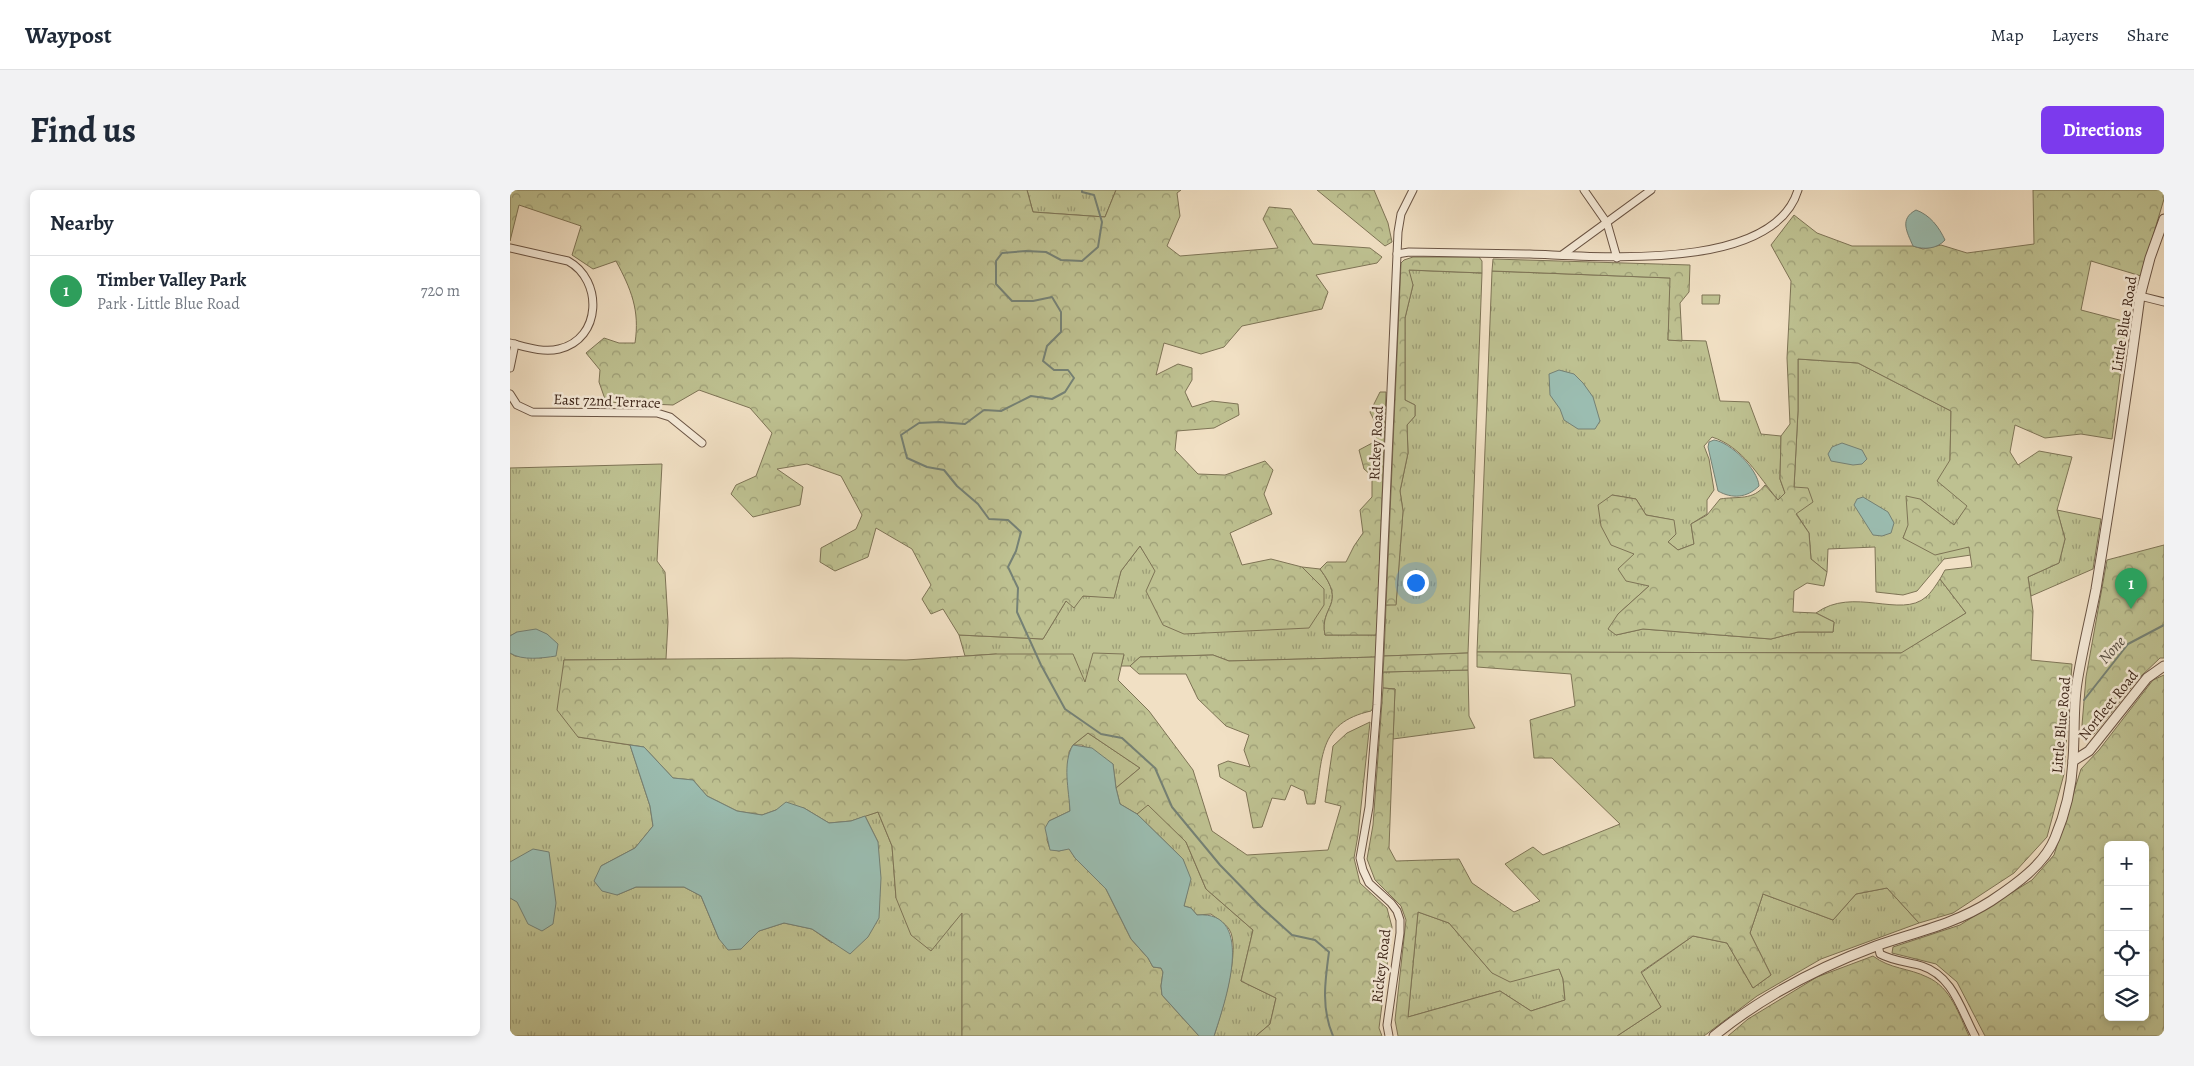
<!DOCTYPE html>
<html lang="en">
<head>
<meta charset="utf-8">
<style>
  :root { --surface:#fff; --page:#f2f2f3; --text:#1f2937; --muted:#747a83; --line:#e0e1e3; --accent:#7c3aed }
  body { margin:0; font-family:Alegreya,serif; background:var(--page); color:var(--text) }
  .controls { position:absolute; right:15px; bottom:15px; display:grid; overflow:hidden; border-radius:8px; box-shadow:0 2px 8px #0003 }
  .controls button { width:45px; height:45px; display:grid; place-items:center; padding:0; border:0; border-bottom:1px solid var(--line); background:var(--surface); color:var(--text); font:25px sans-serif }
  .you { position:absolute; left:905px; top:392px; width:18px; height:18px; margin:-12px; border:4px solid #fff; border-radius:50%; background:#1a73e8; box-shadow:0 0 0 8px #1a73e833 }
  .badge { display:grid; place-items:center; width:32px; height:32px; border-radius:50%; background:var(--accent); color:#fff; font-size:16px; font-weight:700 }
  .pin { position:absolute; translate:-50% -41px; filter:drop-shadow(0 1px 2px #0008) }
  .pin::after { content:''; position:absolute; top:26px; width:18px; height:15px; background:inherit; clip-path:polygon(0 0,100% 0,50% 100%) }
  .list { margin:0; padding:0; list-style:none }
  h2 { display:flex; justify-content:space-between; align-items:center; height:65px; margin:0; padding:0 20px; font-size:21px }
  h2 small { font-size:16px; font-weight:400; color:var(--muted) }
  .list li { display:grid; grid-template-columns:32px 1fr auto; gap:15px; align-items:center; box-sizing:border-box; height:70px; padding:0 20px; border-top:1px solid var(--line) }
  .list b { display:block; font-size:19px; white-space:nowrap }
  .list p { margin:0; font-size:16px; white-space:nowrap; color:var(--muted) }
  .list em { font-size:16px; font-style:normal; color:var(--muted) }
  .icon { flex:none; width:28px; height:28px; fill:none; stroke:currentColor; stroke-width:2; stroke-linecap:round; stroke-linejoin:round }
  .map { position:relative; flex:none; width:1654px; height:846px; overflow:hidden; border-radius:8px }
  header { display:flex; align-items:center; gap:30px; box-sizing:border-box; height:70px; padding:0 25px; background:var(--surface); border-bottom:1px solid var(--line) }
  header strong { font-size:24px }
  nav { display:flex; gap:28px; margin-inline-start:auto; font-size:18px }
  .intro { display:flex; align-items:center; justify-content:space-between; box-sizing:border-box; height:120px; padding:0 30px }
  h1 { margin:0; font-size:35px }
  .button { padding:12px 22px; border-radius:8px; background:var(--accent); color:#fff; font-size:18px; font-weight:700 }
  main { display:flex; gap:30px; padding:0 30px }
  aside { flex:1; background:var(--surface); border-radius:8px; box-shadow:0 2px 8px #0003 }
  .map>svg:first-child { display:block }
</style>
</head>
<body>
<header>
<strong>Waypost</strong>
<nav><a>Map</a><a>Layers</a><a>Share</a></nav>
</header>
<div class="intro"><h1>Find us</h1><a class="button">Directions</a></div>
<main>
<aside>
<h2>Nearby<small></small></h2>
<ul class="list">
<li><span class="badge" style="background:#2e9e5b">1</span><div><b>Timber Valley Park</b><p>Park · Little Blue Road</p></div><em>720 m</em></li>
</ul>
</aside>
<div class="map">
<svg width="1654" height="846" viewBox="0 0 1654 846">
  <defs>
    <pattern id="grass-tufts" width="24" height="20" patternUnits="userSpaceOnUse" patternTransform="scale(1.25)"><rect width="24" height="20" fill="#bec191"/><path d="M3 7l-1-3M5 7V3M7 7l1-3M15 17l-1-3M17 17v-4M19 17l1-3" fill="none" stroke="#9c9d76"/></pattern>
    <pattern id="forest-crowns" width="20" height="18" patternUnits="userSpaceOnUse" patternTransform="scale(1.25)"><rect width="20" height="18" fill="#bec191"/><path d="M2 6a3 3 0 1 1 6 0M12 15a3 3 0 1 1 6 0" fill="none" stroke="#9c9d76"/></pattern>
  </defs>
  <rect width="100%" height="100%" fill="#f1e0c4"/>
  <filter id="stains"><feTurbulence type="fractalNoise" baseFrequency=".004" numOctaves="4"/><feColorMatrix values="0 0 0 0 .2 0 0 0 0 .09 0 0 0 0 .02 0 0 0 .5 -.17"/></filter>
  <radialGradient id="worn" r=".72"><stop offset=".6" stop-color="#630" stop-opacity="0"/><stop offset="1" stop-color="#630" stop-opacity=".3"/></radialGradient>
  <g fill="url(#grass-tufts)" stroke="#7e7456">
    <polygon points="517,0 606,0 595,27 523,22"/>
    <polygon points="898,80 972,83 958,463 874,466 876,415 886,414 893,321 890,301 898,263 897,235 905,226 905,215 895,210 895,128 903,95"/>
    <path d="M 982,81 L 1161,88 L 1158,150 L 1196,151 L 1210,211 L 1239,212 L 1251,244 L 1271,246 L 1270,289 L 1275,303 L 1268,310 C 1248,286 1233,257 1202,247 L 1194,256 L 1199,269 L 1204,300 L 1197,310 L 1197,324 L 1181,334 L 1184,354 L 1168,360 L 1158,352 L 1163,330 L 1136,325 L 1126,309 L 1102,305 L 1124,364 L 1139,396 L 1108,424 L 1106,445 L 1133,439 L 1261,449 L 1288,442 L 1323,442 L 1324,432 L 1306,423 C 1343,396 1391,429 1416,407 C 1421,403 1426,395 1430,389 L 1456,423 L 1392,463 L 967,462 Z"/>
    <polygon points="1288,169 1348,173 1441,221 1440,270 1458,316 1444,335 1410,309 1393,348 1459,357 1461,365 1434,369 1407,401 1393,405 1366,402 1365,357 1318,359 1317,382 1301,369 1299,343 1286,323 1284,298 1288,221"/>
    <polygon points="152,274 147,371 155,382 158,432 156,469 54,470 68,547 120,555 140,616 143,636 125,658 91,676 107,705 126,697 174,697 191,706 209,749 231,759 249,741 274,733 302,739 322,753 368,652 355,626 368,622 382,656 386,708 452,722 452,846 0,846 0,463 5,466 32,468 7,442 0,446 0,278"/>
    <polygon points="1547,320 1591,329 1583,379 1521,406 1518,387 1549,373 1555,349"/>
    <path d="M 630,356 L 646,381 L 814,399 L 792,377 L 810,379 C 838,416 809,415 815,445 L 867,445 L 866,467 L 719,471 L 703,465 L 630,467 L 620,476 L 611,476 L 614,465 L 575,493 L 486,464 L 455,466 L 449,445 L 533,449 L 556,411 L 573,406 L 604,407 L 611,381 Z"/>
    <polygon points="958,480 959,526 965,538 883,549 885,499 873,498 873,482"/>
    <polygon points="578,543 630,578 606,598 603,574 572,555 563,555"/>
    <path d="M 638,614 L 676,652 L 696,699 L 743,740 L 731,791 L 766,808 L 760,834 L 746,846 L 704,846 C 711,824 732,758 719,739 C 715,733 706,728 701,724 L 687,725 L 681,718 L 674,716 L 679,693 L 673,669 L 627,624 Z"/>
    <polygon points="1377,698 1409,733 1311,769 1247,806 1194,846 1107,846 1151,817 1131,783 1183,746 1217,753 1243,798 1261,785 1240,743 1253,704 1323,730 1346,704"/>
    <polygon points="908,722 939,733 982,783 1049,778 1053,789 1055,810 1021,821 990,801 898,827"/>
  </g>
  <g fill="url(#forest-crowns)" stroke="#7e7456" fill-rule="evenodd">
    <path d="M 0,0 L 517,0 L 523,22 L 595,27 L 606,0 L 671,0 L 667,3 L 670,26 L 657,56 L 670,66 L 768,58 L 753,29 L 759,17 L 781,19 L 803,54 L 860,58 L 872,67 L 867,73 L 806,85 L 818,102 L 812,119 L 732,136 L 714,157 L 691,164 L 654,153 L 646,185 L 668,174 L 682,178 L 682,190 L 675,202 L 682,217 L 702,211 L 728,214 L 729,225 L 704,238 L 667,241 L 665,260 L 688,284 L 715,285 L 755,271 L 763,280 L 754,304 L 762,324 L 720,343 L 732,375 L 761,369 L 792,377 L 814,399 L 814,415 L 799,438 L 674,444 L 653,435 L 636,401 L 645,381 L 630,356 L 611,381 L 604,408 L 573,406 L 564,418 L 556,411 L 533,449 L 449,445 L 433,419 L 421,424 L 412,409 L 421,395 L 402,359 L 366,338 L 358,367 L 325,381 L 310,372 L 311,358 L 346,339 L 352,325 L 331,286 L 297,274 L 267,279 L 293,297 L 290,315 L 243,327 L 221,304 L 226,295 L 246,286 L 262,243 L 240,218 L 189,200 L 163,215 L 96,212 L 89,192 L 90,180 L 76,163 L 94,148 L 109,153 L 125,153 C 130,120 121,99 106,71 L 83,79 L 62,65 L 71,36 L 9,15 L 0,51 Z"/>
    <polygon points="807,0 864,0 878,33 882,52 875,56"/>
    <path d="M 1523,0 L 1654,0 L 1654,9 L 1631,86 L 1581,71 L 1571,120 L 1617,132 L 1602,249 L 1571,244 L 1535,248 L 1505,235 L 1500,262 L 1508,275 L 1529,261 L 1562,267 L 1547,320 L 1555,349 L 1549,373 L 1518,387 L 1523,421 L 1521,470 L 1562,474 L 1554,584 L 1537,647 L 1504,683 L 1443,723 L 1409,733 L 1377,698 L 1346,704 L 1323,730 L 1253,704 L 1240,743 L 1261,785 L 1243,798 L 1217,753 L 1183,746 L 1131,782 L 1151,817 L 1107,846 L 888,846 L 885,830 L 896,730 L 891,716 L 865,690 L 857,669 L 863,635 L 873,498 L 885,499 L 879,658 L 886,671 L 949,669 L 962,693 L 1004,722 L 1030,711 L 995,674 L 1023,657 L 1033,665 L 1110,634 L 1042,568 L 1024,568 L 1020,530 L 1065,516 L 1061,484 L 967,477 L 967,462 L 1391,463 L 1456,423 L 1430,389 L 1435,380 L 1462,377 L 1459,357 L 1425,365 L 1393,348 L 1398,335 L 1396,306 L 1410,309 L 1444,335 L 1457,316 L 1427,291 L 1440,270 L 1441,221 L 1348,173 L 1288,169 L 1288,221 L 1284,297 L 1298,298 L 1303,312 L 1286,324 L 1299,343 L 1301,369 L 1317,382 L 1314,396 L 1297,393 L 1284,401 L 1283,422 L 1306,423 L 1324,432 L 1323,442 L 1288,442 L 1261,449 L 1133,439 L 1106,445 L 1098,439 L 1108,424 L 1139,396 L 1116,391 L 1108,379 L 1124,364 L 1101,355 L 1091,336 L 1088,315 L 1102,305 L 1126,309 L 1136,325 L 1164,330 L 1166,344 L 1158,352 L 1168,360 L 1184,354 L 1181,334 L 1197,325 L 1210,309 C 1228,306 1243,311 1255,295 L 1268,310 L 1275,303 L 1270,289 L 1271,246 L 1280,234 L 1277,168 L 1281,91 L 1261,55 L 1284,25 L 1307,43 L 1342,56 L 1403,56 L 1413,59 L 1431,55 L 1457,63 L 1524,54 ZM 908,722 L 939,733 L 982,783 L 1000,792 L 1049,779 L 1053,789 L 1055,810 L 1021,821 L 990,801 L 898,827 Z"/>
    <polygon points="903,67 969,67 972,71 972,83 899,80 903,95 895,128 895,210 905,215 905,226 897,235 898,263 890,301 893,321 886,415 876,415 891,73 894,70"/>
    <polygon points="983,69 1180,75 1179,102 1170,113 1172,151 1158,150 1160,88 982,81"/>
    <path d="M 870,202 L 876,202 L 867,445 L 815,445 C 809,415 838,416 810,379 L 817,372 L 836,372 L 844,356 L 853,343 L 850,320 L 862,307 L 862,286 L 854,279 L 849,260 L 866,251 L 868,238 L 860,222 Z"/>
    <polygon points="1654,355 1654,468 1650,468 1627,490 1584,544 1575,548 1572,535 1576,487 1597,370"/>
    <polygon points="583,463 614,464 608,490 639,521 683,580 702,641 737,665 818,660 831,616 815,612 823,556 837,543 860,532 848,645 844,668 850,693 877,718 882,737 869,838 872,846 746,846 760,834 766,808 731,791 743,740 696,699 676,652 638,615 627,624 610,614 606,598 630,578 578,543 563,555 559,562 560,621 539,631 537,650 540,659 549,661 559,658 565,668 596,699 621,749 638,768 643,777 651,778 653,782 651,796 652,805 689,846 452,846 452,723 421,761 401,745 386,708 382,656 368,622 341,631 319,633 294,618 266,620 252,625 227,621 197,606 183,590 163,588 134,557 68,547 47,520 54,470 281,468 396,470 486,464 563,464 575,492"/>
    <polygon points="958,463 958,480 873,482 874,466"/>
    <path d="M 703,465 L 719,471 L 866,467 L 863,518 L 861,521 C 807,533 813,569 805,614 L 797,614 L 794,601 L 781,595 L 775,610 L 762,608 L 752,637 L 743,638 L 736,602 L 710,587 L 708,575 L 718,571 L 740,577 L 734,560 L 739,545 L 716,536 L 688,509 L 676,484 L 629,484 L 620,476 L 630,467 Z"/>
    <path d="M 1654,485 L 1654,846 L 1475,846 L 1447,792 L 1426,774 L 1382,763 L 1383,757 L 1450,735 L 1522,690 L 1544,665 L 1571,579 L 1589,560 L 1643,490 ZM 1598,655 L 1635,655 L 1635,827 L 1598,827 Z"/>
    <path d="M 1363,766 C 1380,779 1399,778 1417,787 C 1441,797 1449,825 1459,846 L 1218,846 L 1238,829 L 1307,787 Z"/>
  </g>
  <polygon fill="#bec191" stroke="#7e7456" points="1192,105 1210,105 1209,114 1192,114"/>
  <g fill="#9bbdb1" stroke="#758175">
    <path d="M 1406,20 C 1420,25 1429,37 1435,50 C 1427,59 1414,60 1403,56 C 1397,42 1389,29 1406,20 Z"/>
    <polygon points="1049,180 1064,184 1073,193 1083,207 1090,231 1085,239 1068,239 1054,230 1050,219 1040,205 1039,184"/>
    <path d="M 1204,250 C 1220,252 1248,279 1249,296 C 1237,308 1222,309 1208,301 L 1198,257 L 1199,252 Z"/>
    <polygon points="1332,253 1352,260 1357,269 1352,274 1343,275 1321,271 1318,264 1322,257"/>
    <polygon points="1353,307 1378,322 1384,333 1381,343 1372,346 1363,345 1344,315 1347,309"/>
    <path d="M 26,439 L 37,444 L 48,454 L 46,466 C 33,468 12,471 0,463 L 0,446 L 7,442 Z"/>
    <polygon points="120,555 134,557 163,588 183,590 197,606 227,621 252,625 266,620 276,612 294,618 319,633 341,631 355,626 368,652 371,688 369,728 358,747 340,764 302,739 274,733 249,741 231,759 218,760 209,749 191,706 174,697 126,697 107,705 92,701 84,691 91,676 125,658 143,636 140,616"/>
    <path d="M 563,555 L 582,558 L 603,574 L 606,598 L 610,614 L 627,624 L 673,669 L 681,689 L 674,716 L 681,718 L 687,725 C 748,720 714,815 704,846 L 689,846 L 652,805 L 651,796 L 653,782 L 651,778 L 643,777 L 638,768 L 621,749 L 596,699 L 565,668 L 559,659 L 549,661 L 540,660 L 535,638 L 539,631 L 560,621 C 559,600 552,573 563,555 Z"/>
    <polygon points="23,659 39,662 46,713 43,734 32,741 18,734 7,712 0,708 0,672"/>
  </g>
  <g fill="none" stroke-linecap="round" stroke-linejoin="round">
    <g stroke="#758175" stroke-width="2">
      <path d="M 572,0 L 572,2 L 584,5 L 592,32 L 588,57 L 572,71 L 551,70 L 536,62 L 516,61 L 492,63 L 486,71 L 486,94 L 502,111 L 523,111 L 542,107 L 551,122 L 551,142 L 537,156 L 533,171 L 544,180 L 558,180 L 564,188 L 555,202 L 542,209 L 521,206 L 491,221 L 474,220 L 455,234 L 429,232 L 409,233 L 391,245 L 397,268 L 417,277 L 434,280 L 447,296 L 468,314 L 479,329 L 498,330 L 511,342 L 506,361 L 498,377 L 508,398 L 507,422 L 531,475 L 555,519 L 591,544 L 612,548 L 645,578 L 662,617 L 710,675 L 751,717 L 782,745 L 805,750 L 819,762 C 815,791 811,818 823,846"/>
      <polyline points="1574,510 1618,454 1654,435"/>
    </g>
    <g stroke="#6a5444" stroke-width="9">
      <g id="minor">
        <polyline points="1074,0 1097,33 1107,68"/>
        <path d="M 0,58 L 58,71 C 93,90 92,149 49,159 C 33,163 16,157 0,153"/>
        <path d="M 887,64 L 899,62 C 940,63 980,63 1020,64 C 1087,66 1263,83 1288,0"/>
        <polyline points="1052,65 1141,0"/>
        <polyline points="1630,106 1654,112"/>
        <polyline points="0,178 5,154"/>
        <polyline points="0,204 7,215 22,222 147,223 160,227 192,253"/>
        <path d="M 1368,755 L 1370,764 C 1383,771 1398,772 1412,776 C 1443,786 1451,820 1465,846"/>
        <polyline points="879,846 877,835 890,743 890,730 887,721 881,713 859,693 853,680 850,668 859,617 867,515 888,42 891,24 903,0"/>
      </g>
    </g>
    <g stroke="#6a5444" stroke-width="11">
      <g id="tertiary">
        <polyline points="1563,571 1579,561 1637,488 1654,476"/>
        <path d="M 1204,846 C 1253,806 1307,778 1366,756 C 1406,742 1445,734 1481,711 C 1505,695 1534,675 1545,648 C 1555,624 1562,595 1563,569 C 1565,543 1563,518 1567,493 C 1572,461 1580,430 1586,399 C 1602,301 1617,204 1630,106 L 1640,68 L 1654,29"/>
      </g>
    </g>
    <use href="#minor" stroke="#f6ebd9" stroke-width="7"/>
    <use href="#tertiary" stroke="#f6ebd9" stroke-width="9"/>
  </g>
  <g text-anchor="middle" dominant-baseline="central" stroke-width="5" stroke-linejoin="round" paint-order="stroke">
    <g font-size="15" fill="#3d261a" stroke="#f6ebd9">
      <text transform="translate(1614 134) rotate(-81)">Little Blue Road</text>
      <text transform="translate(97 211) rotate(2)">East 72nd Terrace</text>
      <text transform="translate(866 253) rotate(-87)">Rickey Road</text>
      <text transform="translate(1598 515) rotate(-51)">Norfleet Road</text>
      <text transform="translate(1551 535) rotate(-85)">Little Blue Road</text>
      <text transform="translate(871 776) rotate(-83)">Rickey Road</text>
    </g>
    <g font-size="16" font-style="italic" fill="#544c40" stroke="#f6ebd9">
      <text transform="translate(1602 460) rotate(-48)">None</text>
    </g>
  </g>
  <rect width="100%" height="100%" filter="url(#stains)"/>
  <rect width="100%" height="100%" fill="url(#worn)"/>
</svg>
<div class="controls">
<button>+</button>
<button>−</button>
<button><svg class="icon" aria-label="locate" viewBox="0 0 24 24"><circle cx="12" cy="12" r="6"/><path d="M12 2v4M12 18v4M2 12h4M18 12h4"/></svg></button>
<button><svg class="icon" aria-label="layers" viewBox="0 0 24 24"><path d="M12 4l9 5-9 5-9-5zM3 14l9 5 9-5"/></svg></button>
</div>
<div class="you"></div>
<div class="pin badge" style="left:1621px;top:419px;background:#2e9e5b">1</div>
</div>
</main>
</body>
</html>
